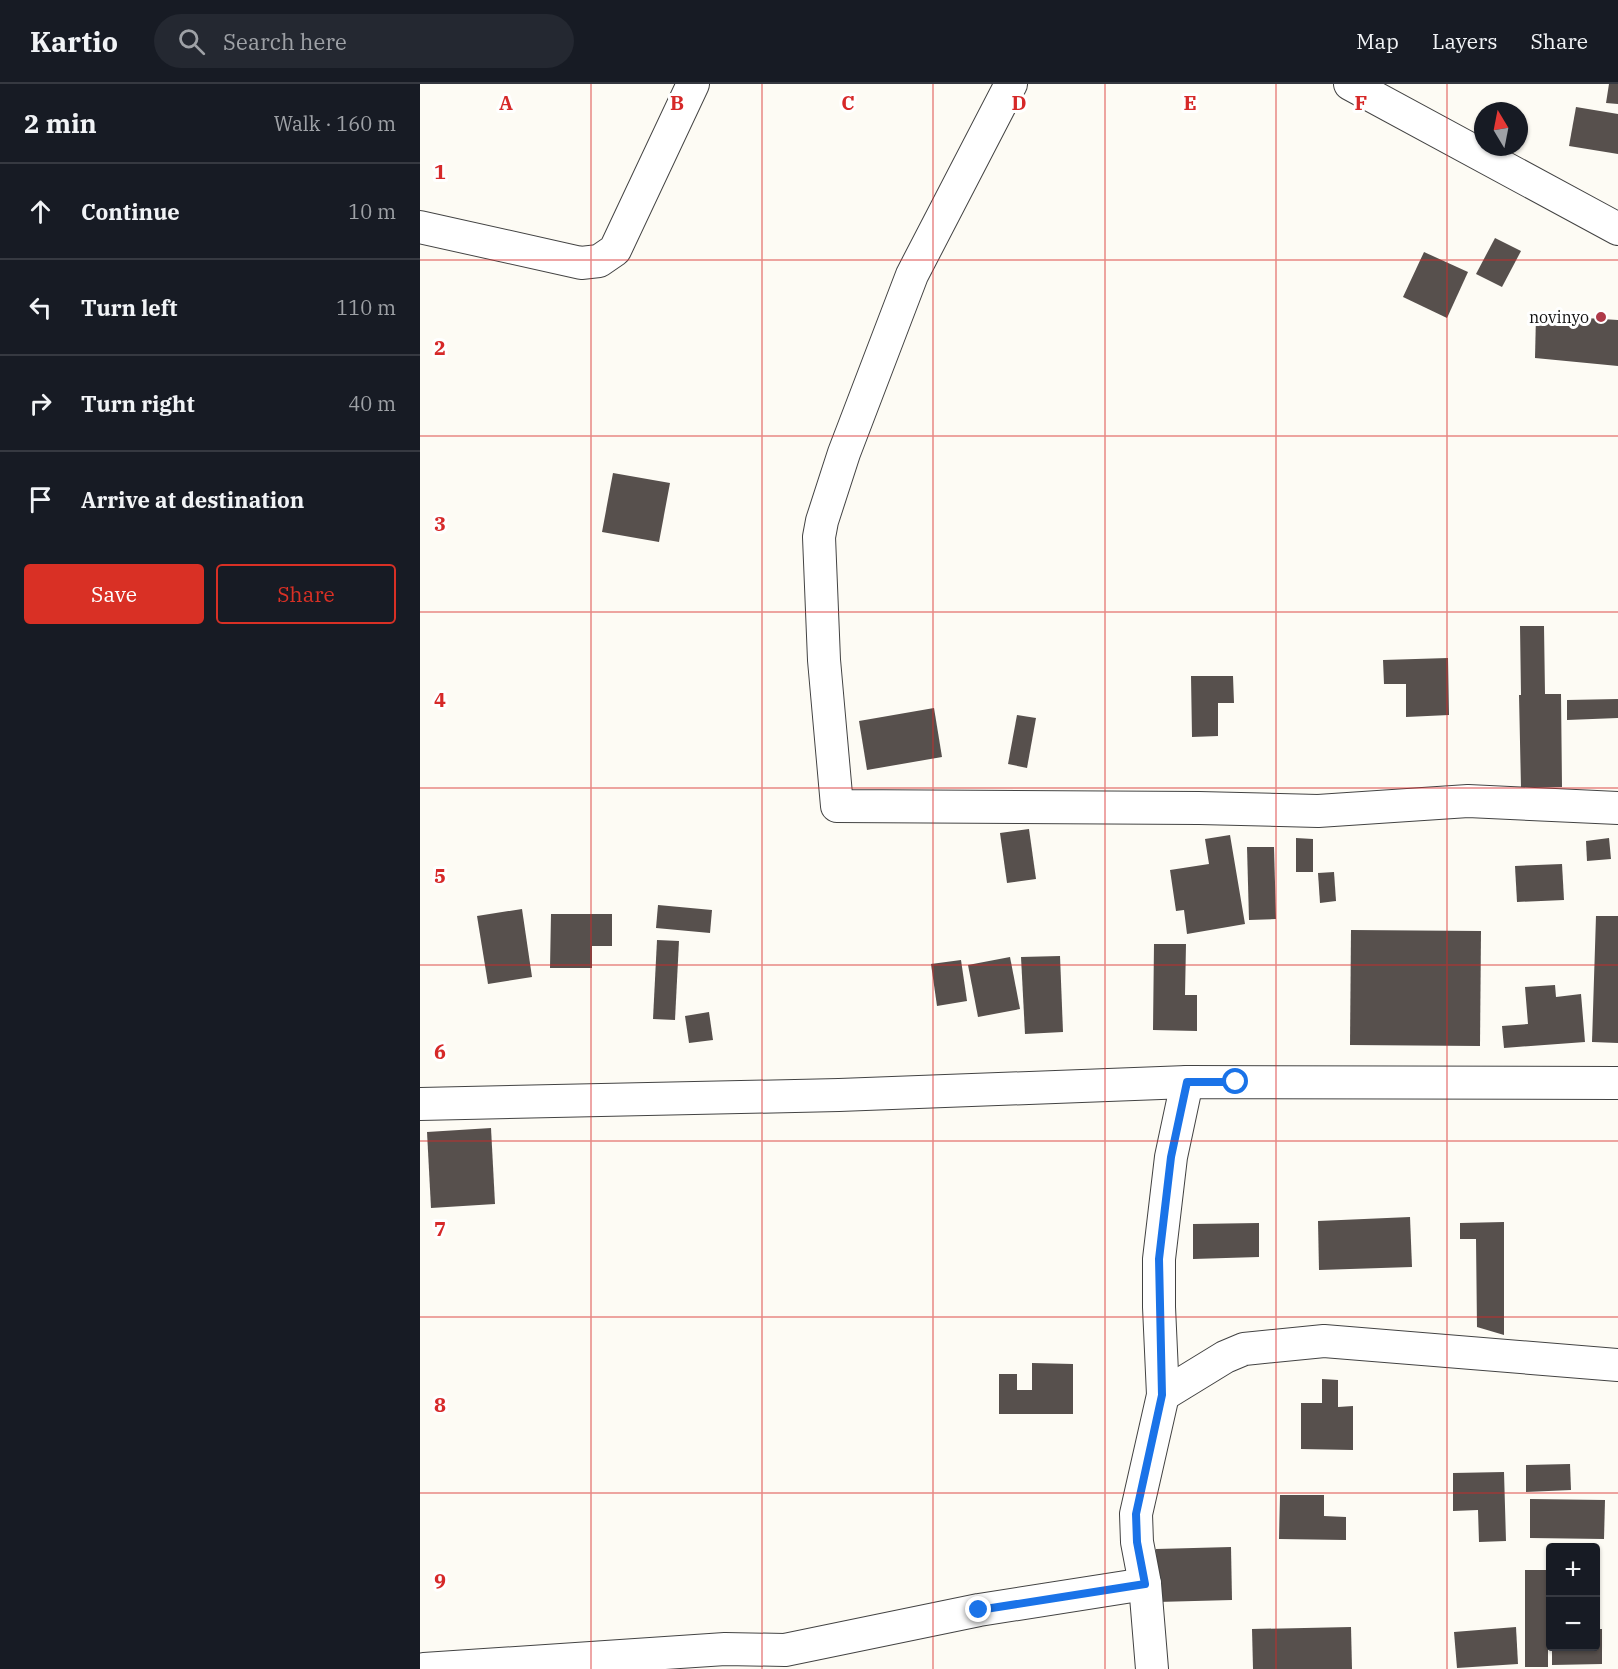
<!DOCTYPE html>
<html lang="en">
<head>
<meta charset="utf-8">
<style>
  :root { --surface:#171b24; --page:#242831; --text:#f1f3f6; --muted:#9ea1a6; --line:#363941; --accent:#d93025 }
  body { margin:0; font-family:"IBM Plex Serif",serif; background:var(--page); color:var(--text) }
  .controls { position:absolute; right:18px; bottom:18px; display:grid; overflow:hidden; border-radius:6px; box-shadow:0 2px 4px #0004 }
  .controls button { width:54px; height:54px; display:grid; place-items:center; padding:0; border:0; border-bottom:2px solid var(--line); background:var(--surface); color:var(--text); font:30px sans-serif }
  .compass { position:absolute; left:1054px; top:18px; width:54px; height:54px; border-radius:50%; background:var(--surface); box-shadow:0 2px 4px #0004; rotate:350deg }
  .stop { position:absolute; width:18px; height:18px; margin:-14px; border:4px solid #1a73e8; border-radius:50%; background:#fff }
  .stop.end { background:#1a73e8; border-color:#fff; box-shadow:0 2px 6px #0008 }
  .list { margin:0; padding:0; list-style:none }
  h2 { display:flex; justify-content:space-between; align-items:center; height:78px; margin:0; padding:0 24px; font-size:26px }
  h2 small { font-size:20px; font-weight:400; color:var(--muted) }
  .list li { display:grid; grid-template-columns:39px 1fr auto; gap:18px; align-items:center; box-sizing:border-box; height:96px; padding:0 24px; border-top:2px solid var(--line) }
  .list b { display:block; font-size:22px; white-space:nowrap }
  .list em { font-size:20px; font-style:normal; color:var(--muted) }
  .actions { display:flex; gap:12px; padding:18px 24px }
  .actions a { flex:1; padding:14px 0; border:2px solid var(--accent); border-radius:6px; text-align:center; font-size:21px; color:var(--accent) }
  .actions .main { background:var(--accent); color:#fff }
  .icon { flex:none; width:33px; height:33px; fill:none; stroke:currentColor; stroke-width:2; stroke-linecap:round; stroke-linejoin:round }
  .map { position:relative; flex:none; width:1198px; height:1585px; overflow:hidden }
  header { display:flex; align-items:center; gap:36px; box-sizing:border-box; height:84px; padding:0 30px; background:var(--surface); border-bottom:2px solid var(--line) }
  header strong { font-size:28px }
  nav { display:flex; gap:33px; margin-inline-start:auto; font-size:21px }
  .search { width:420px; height:54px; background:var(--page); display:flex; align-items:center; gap:15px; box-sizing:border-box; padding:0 21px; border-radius:33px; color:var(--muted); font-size:22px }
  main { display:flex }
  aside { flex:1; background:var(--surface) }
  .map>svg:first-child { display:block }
</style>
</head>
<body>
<header>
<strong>Kartio</strong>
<div class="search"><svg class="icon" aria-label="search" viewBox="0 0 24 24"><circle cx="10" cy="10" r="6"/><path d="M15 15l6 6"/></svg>Search here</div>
<nav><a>Map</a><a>Layers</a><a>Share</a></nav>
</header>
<main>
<aside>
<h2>2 min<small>Walk · 160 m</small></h2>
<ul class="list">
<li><svg class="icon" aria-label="ahead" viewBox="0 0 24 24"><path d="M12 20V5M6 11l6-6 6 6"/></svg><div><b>Continue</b></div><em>10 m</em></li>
<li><svg class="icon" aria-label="left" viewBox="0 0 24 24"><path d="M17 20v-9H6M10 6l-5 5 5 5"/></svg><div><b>Turn left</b></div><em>110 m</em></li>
<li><svg class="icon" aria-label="right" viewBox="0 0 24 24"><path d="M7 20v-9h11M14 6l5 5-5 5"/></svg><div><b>Turn right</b></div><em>40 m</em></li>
<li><svg class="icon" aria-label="arrive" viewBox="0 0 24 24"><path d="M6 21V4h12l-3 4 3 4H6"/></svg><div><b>Arrive at destination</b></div></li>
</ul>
<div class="actions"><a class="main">Save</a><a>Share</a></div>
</aside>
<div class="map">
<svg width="1198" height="1585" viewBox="0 0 1198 1585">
  <rect width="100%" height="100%" fill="#fdfbf4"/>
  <g fill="#57504d">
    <polygon points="1189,0 1198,0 1198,20 1186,19"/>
    <polygon points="1156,23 1198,30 1198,70 1149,62"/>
    <polygon points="1075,154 1101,167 1082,203 1056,190"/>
    <polygon points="1004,168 1048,188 1027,234 983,213"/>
    <polygon points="1116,231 1198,236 1198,282 1115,274"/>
    <polygon points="193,389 250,399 239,458 182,448"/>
    <polygon points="1100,542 1124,542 1125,610 1141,610 1142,703 1101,704 1099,611 1101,611"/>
    <polygon points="1028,574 1029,631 986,633 986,600 964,600 963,576"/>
    <polygon points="771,592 813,592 814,619 798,619 798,652 772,653"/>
    <polygon points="1198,615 1198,634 1147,636 1147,616"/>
    <polygon points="514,624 522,673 447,686 439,637"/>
    <polygon points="597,631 616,634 607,684 588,680"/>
    <polygon points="609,745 616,795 587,799 580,749"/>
    <polygon points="810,751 825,840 767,850 764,826 756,827 750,786 789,780 785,755"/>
    <polygon points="876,754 893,755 893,788 876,788"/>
    <polygon points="1189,754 1191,775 1167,777 1166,757"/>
    <polygon points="827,763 854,763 856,835 829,836"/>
    <polygon points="1142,780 1144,816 1097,818 1095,782"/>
    <polygon points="914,788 916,817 900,819 898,789"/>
    <polygon points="238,821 292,826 290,849 236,844"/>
    <polygon points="102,825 112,893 68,900 57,832"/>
    <polygon points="131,830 192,830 192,862 172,862 172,884 130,884"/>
    <polygon points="1176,832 1198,832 1198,959 1172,958"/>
    <polygon points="931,846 1061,847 1060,962 930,961"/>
    <polygon points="237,856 259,857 255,936 233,935"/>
    <polygon points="734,860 766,860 765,911 777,911 777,947 733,946"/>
    <polygon points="640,872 643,948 605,950 601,873"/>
    <polygon points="590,873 600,925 558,933 548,881"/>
    <polygon points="541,876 547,917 517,922 511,880"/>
    <polygon points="1135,901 1136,913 1161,910 1165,958 1084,964 1082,942 1108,940 1105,903"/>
    <polygon points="289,928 293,956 269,959 265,932"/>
    <polygon points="71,1044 75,1120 11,1124 7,1048"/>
    <polygon points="990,1133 992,1183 899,1186 898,1137"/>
    <polygon points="1084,1138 1084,1251 1057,1243 1056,1155 1040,1155 1040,1139"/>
    <polygon points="839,1139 839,1173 773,1175 773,1140"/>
    <polygon points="612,1279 653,1280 653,1330 579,1330 579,1290 597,1290 597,1306 612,1306"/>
    <polygon points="902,1295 918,1296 918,1323 933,1322 933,1366 881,1365 881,1319 902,1319"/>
    <polygon points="1150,1380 1151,1406 1106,1408 1106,1381"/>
    <polygon points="1084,1388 1086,1457 1059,1458 1058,1426 1033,1427 1033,1389"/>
    <polygon points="860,1411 904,1411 904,1432 926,1433 926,1456 859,1455"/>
    <polygon points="1110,1415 1185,1416 1184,1455 1110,1454"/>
    <polygon points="811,1463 812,1516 737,1518 736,1465"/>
    <rect x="1105" y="1486" width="23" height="97"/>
    <polygon points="931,1543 932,1585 833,1585 832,1545"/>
    <polygon points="1096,1543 1098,1580 1037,1584 1034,1548"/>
    <polygon points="1176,1545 1182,1545 1182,1580 1132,1581 1132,1562 1176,1562"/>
  </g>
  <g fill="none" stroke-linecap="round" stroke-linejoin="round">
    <g stroke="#434343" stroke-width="34">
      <g id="minor">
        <polyline points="591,0 492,191 424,369 402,437 399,453 404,576 417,722 779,724 898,727 1048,717 1198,724"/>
        <polyline points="930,0 1198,145"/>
        <polyline points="0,143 161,179 179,177 195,166 273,0"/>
        <polyline points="0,1020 419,1011 767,998 1198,999"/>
        <polyline points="743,1311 805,1273 824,1265 904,1257 1198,1281"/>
        <polyline points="4,1585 305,1565 365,1566 559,1526 725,1500"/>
        <polyline points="732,1585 725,1500 717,1458 716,1430 743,1311 739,1223 739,1175 751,1073 767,998"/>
      </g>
    </g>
    <use href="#minor" stroke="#fff" stroke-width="32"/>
  </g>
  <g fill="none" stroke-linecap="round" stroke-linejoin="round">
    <polyline stroke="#1a73e8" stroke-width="8" points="559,1526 725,1500 717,1458 716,1430 742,1311 739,1175 751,1073 767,998 816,998"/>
  </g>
  <path fill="none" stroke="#d62828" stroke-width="1.5" stroke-opacity="0.55" d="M 171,0 L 171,1585M 342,0 L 342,1585M 513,0 L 513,1585M 685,0 L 685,1585M 856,0 L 856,1585M 1027,0 L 1027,1585M 0,176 L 1198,176M 0,352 L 1198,352M 0,528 L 1198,528M 0,704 L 1198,704M 0,881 L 1198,881M 0,1057 L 1198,1057M 0,1233 L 1198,1233M 0,1409 L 1198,1409"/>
  <circle fill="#af3948" stroke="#fff" stroke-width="2" cx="1181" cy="233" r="6"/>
  <g text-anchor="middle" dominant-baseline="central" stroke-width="6" stroke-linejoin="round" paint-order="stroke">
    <g font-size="16" fill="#101010" stroke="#fff" text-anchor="end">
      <text x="1169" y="233">novinyo</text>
    </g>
  </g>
  <g font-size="20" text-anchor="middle" font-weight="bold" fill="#d62828" stroke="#fff" stroke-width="6" stroke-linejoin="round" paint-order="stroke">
    <text x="86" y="26">A</text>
    <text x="257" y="26">B</text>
    <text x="428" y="26">C</text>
    <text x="599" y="26">D</text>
    <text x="770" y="26">E</text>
    <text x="941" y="26">F</text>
    <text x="20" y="95">1</text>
    <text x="20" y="271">2</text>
    <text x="20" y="447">3</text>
    <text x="20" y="623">4</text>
    <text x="20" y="799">5</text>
    <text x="20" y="975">6</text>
    <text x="20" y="1152">7</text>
    <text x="20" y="1328">8</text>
    <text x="20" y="1504">9</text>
  </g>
</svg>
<div class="controls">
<button>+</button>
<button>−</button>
</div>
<svg class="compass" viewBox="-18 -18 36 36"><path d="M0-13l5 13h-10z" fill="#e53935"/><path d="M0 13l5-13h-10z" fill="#9ea1a6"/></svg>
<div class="stop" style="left:816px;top:998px"></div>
<div class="stop end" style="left:559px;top:1526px"></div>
</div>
</main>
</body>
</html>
